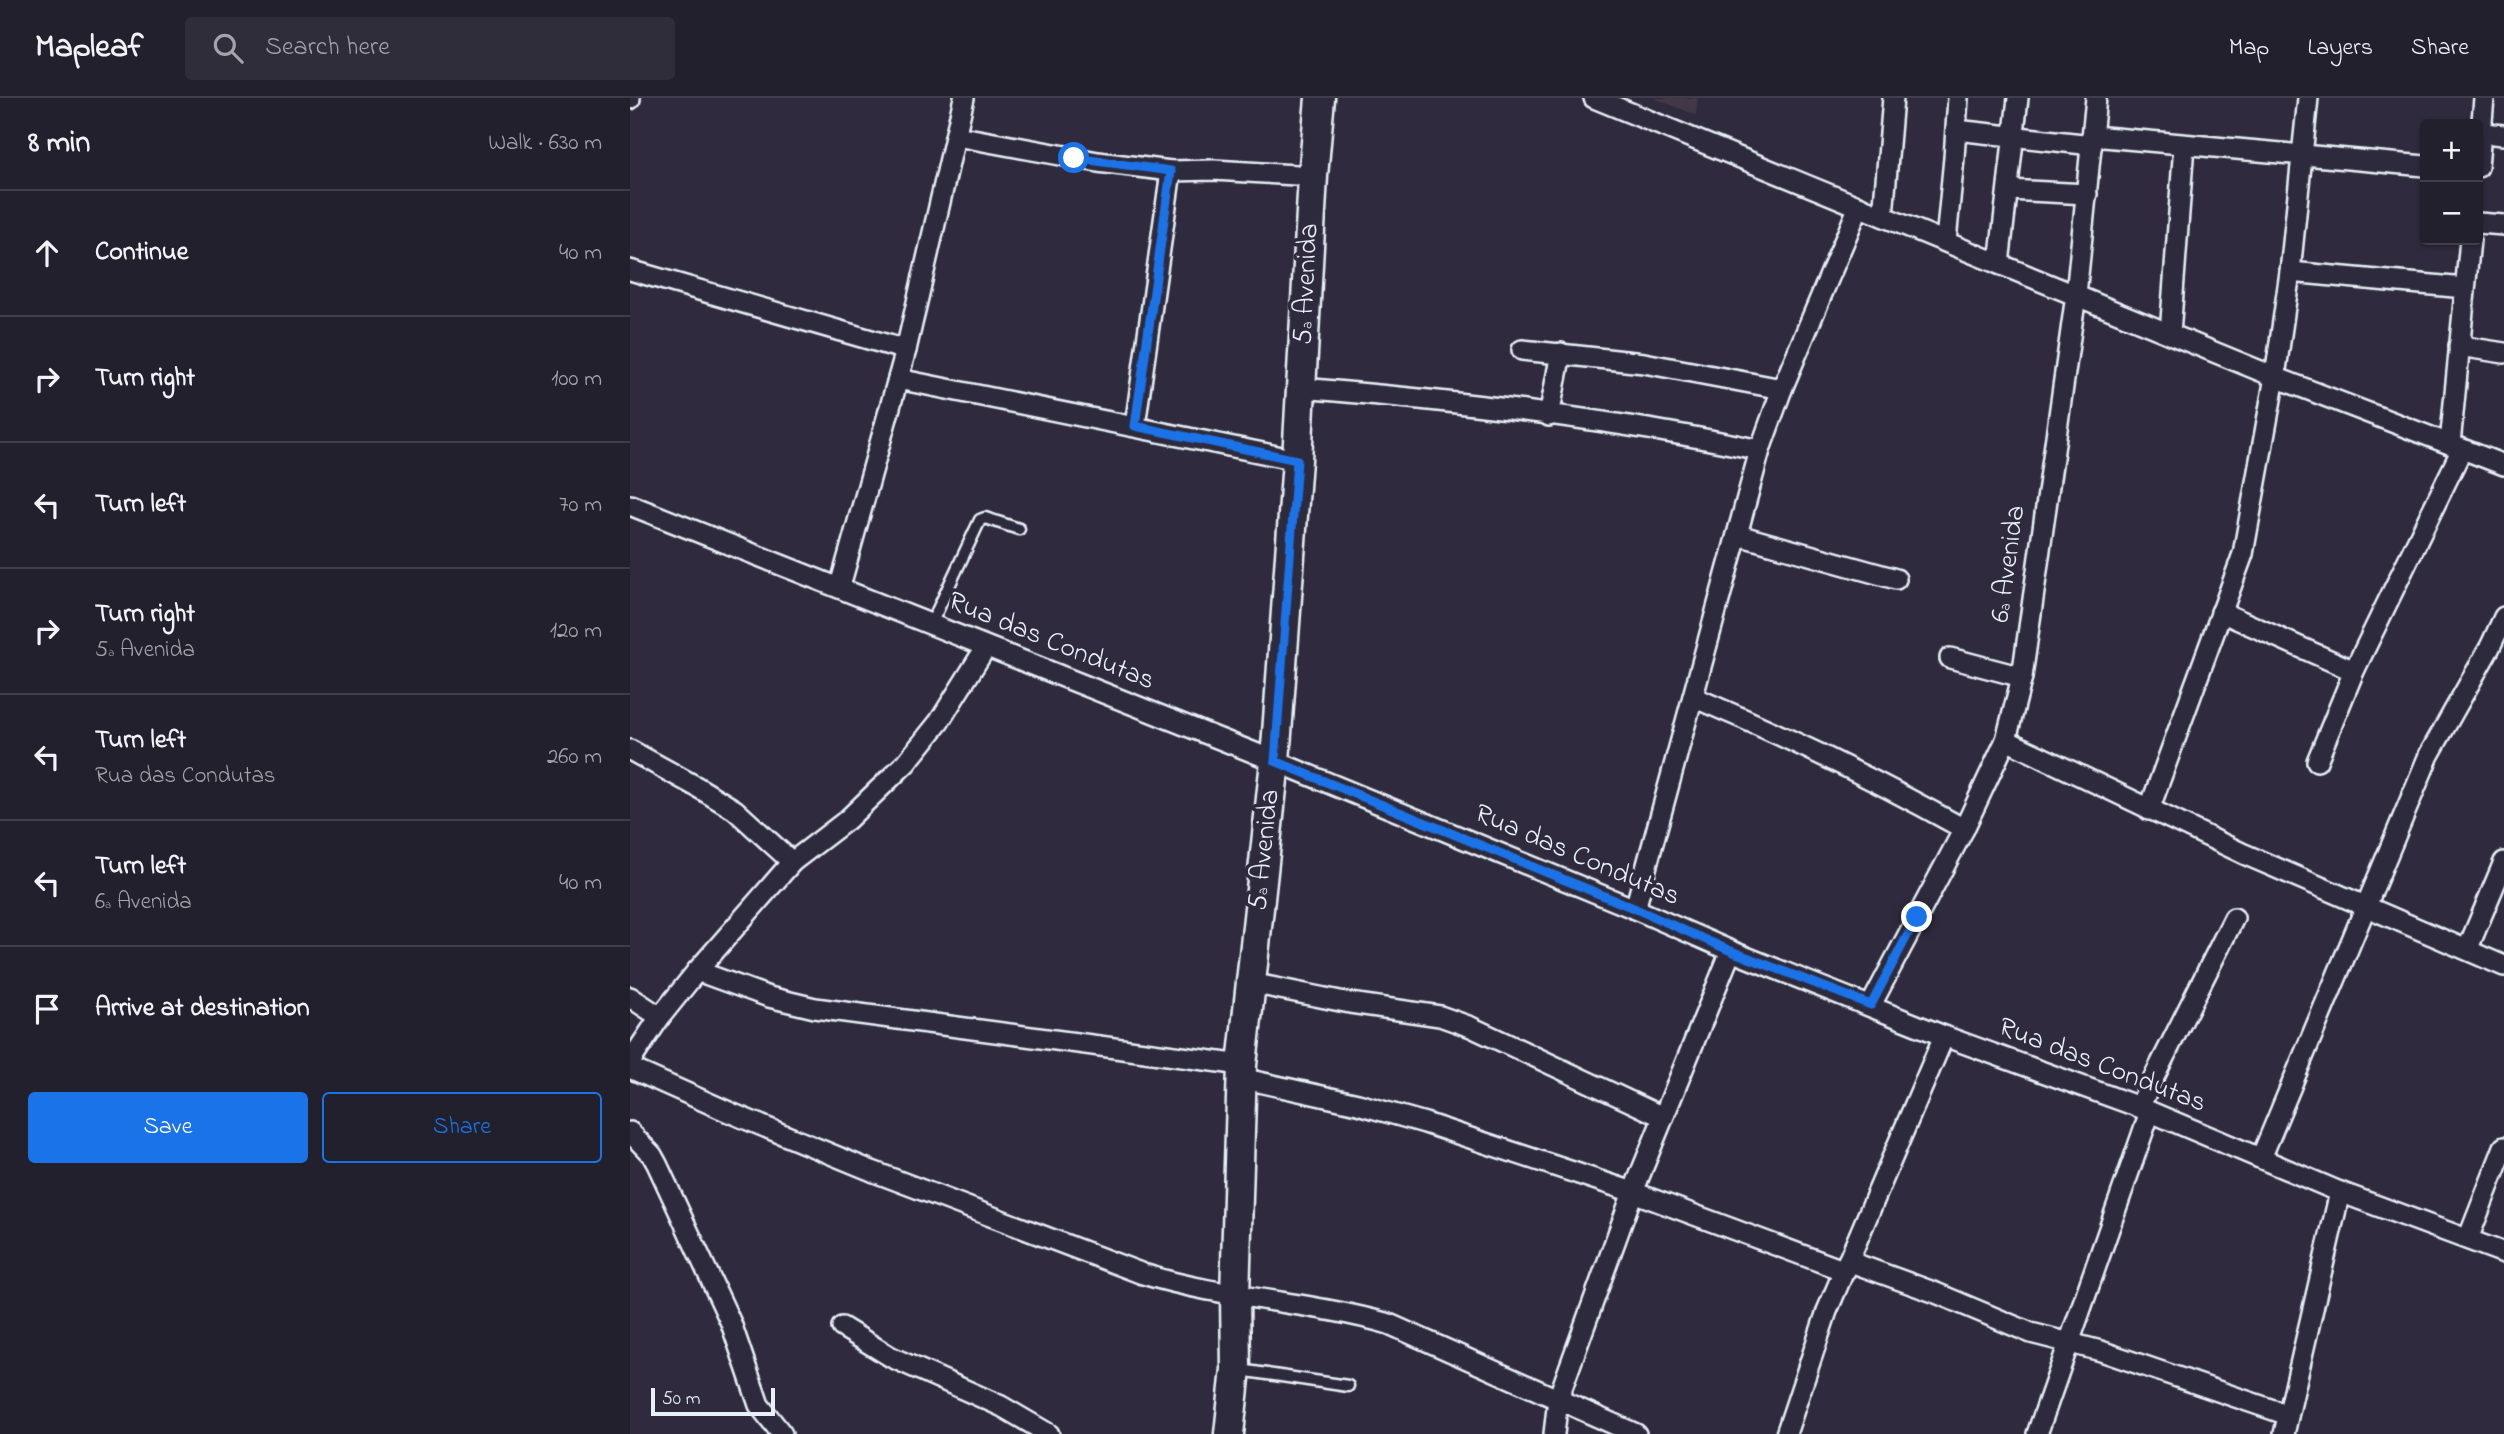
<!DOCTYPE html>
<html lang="en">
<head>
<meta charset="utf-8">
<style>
  :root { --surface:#23202e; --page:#2f2d3a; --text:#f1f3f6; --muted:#a3a3aa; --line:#403e4a; --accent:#1a73e8 }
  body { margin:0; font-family:"Indie Flower",sans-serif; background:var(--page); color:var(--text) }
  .controls { position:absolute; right:21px; top:21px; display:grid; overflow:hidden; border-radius:7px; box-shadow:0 2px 5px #0004 }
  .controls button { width:63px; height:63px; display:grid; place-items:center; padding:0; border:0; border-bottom:2px solid var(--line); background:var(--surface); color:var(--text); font:35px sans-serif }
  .scale { position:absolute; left:21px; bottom:18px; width:124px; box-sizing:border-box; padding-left:7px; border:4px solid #e8f1f8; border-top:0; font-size:19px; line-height:24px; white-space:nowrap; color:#e8f1f8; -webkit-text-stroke:5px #2f2a3d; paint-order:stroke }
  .stop { position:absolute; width:21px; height:21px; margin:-16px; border:5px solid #1a73e8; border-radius:50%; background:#fff }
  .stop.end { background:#1a73e8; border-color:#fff; box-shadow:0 2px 7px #0008 }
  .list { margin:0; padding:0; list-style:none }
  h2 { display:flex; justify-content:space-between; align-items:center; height:91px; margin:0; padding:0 28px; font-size:30px }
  h2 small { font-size:23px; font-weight:400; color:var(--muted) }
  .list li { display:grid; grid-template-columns:46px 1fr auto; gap:21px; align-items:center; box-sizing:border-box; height:126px; padding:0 28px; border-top:2px solid var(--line) }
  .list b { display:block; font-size:26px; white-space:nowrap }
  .list p { margin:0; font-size:23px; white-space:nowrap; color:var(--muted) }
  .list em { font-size:23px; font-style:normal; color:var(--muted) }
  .actions { display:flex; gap:14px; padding:21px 28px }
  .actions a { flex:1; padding:16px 0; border:2px solid var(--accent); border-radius:7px; text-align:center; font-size:24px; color:var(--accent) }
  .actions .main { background:var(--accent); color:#fff }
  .icon { flex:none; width:38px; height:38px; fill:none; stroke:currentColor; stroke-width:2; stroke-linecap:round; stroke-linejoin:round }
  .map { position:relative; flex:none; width:1874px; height:1336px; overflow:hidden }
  header { display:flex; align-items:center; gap:42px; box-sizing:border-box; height:98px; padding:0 35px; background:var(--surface); border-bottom:2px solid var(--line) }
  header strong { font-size:33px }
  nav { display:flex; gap:38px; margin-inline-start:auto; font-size:24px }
  .search { width:490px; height:63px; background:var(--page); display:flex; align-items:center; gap:18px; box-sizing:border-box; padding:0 24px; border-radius:7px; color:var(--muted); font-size:26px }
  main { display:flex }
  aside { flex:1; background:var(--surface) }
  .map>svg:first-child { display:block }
</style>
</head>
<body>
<header>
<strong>Mapleaf</strong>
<div class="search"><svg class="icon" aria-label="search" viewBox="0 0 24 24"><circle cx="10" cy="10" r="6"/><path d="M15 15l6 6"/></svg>Search here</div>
<nav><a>Map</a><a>Layers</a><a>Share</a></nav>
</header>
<main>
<aside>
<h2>8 min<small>Walk · 630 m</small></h2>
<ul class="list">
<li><svg class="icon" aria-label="ahead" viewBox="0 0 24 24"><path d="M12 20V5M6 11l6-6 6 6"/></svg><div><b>Continue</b></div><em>40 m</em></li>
<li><svg class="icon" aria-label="right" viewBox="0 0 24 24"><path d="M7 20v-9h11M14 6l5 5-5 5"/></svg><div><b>Turn right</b></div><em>100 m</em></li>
<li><svg class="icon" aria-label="left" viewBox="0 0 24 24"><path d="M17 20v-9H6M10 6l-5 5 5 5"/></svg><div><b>Turn left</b></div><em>70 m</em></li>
<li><svg class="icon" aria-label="right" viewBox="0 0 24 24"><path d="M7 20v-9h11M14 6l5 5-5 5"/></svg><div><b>Turn right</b><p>5ª Avenida</p></div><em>120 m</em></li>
<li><svg class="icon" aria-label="left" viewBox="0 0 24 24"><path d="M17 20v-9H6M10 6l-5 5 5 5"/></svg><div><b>Turn left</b><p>Rua das Condutas</p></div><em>260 m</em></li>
<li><svg class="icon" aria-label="left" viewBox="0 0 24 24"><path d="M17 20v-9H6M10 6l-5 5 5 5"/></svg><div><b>Turn left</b><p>6ª Avenida</p></div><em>40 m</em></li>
<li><svg class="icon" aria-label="arrive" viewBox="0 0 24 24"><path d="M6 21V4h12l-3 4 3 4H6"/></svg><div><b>Arrive at destination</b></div></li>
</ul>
<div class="actions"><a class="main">Save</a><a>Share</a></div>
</aside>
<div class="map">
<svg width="1874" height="1336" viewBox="0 0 1874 1336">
  <rect width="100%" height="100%" fill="#2f2a3d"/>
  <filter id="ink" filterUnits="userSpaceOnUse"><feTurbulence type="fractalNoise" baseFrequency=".0143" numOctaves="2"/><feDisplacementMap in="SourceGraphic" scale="14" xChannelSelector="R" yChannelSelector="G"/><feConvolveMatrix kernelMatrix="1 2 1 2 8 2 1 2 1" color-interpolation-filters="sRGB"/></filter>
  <g filter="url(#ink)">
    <polygon fill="#423946" points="1025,0 1068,0 1066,17 1024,0"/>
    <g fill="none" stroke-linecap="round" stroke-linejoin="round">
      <g stroke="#e8f1f8" stroke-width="15">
        <g id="lane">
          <polyline points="301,526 350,422 355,420 389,431"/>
          <polyline points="610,1272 718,1288"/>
        </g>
      </g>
      <g stroke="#e8f1f8" stroke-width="24">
        <g id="street">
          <polyline points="964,0 1645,279 1874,367"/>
          <polyline points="0,1 0,0"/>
          <polyline points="1326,32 1462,47"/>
          <polyline points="1852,35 1874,37"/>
          <polyline points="326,38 468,64 541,73 584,72 683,78"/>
          <polyline points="1463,38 1795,68"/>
          <polyline points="1848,69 1854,0"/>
          <polyline points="1378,92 1457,96"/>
          <polyline points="1253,118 1263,0"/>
          <polyline points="1848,125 1874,127"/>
          <polyline points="1316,143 1324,60 1328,0"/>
          <polyline points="1369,166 1388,0"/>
          <polyline points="0,172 276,252"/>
          <polyline points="1660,174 1835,190"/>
          <polyline points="1540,236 1554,47"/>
          <polyline points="1829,248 1874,255"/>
          <polyline points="892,252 1014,265 1152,291"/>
          <polyline points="268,281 667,362"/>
          <path d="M 671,290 C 824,303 979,320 1130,352"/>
          <polyline points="919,318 931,255"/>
          <polyline points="505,328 541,73"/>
          <polyline points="1820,346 1840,142"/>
          <polyline points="0,407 645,663 1005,811 1101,853 1314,938 1509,1009 1710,1094 1874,1155"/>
          <polyline points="1108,437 1266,481"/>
          <polyline points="210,488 276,252 334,0"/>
          <polyline points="1591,514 1724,573"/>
          <polyline points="1320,560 1392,579"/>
          <path d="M 1063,599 C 1156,638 1246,682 1334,731"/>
          <polyline points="1376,642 1614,756 1874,868"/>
          <polyline points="0,652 69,690 105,712 162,764"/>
          <polyline points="1687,663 1724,573 1832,351"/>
          <polyline points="1519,712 1613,456 1645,279 1660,174 1678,0"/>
          <polyline points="1005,811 1130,352 1152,291 1229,108"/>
          <polyline points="1838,850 1874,764"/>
          <polyline points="67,873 139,899 185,910 612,967"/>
          <polyline points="621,885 720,905 810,918 841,929 1033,1019"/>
          <polyline points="0,899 30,919"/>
          <polyline points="1241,907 1334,731 1376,642 1392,579 1446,197 1466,0"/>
          <polyline points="0,964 30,919 67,873 162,764 217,722 276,665 309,624 356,549"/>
          <path d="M 0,970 L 101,1015 L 242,1073 L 513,1176 C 594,1201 678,1203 759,1226 L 1006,1336"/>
          <polyline points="611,980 728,1006 795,1025 1003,1094 1215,1173"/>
          <polyline points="1509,1009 1604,820"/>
          <polyline points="0,1034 22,1057 27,1066 101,1225 129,1307 152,1336"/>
          <polyline points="1631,1060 1799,657 1860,549 1874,519"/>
          <polyline points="1838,1141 1874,1049"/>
          <polyline points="1218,1163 1306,1195 1401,1235 1471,1253 1658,1317"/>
          <polyline points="212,1229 261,1259 371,1308 419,1336"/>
          <polyline points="924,1336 928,1301 1003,1094 1101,853"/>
          <polyline points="1156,1336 1197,1213 1314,938"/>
          <polyline points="1407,1336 1520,1014"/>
          <polyline points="1654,1336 1710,1094"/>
        </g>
      </g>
      <g stroke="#e8f1f8" stroke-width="33">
        <polyline id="secondary" points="599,1336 606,1271 605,1198 612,967 645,663 667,362 683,78 690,0"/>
      </g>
      <use href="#lane" stroke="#2f2a3d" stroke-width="10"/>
      <use href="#street" stroke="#2f2a3d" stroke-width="19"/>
      <use href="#secondary" stroke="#2f2a3d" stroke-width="28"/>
    </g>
  </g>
  <g fill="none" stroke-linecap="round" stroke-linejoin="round" filter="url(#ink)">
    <polyline stroke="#1a73e8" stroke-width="9" points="444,60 541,73 505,328 667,362 645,663 1006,811 1101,853 1241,907 1287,819"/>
  </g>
  <g text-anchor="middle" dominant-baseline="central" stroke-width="7" stroke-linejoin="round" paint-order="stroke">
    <g font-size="28" fill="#e8f1f8" stroke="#2f2a3d">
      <text transform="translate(677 186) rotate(-87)">5ª Avenida</text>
      <text transform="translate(1379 466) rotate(-82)">6ª Avenida</text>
      <text transform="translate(421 544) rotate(22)">Rua das Condutas</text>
      <text transform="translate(635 752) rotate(-84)">5ª Avenida</text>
      <text transform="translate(947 758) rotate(23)">Rua das Condutas</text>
      <text transform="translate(1472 968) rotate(21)">Rua das Condutas</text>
    </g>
  </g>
</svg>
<div class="controls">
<button>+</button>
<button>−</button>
</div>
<div class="scale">50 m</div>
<div class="stop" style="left:444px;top:60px"></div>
<div class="stop end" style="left:1287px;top:819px"></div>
</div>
</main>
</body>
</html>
